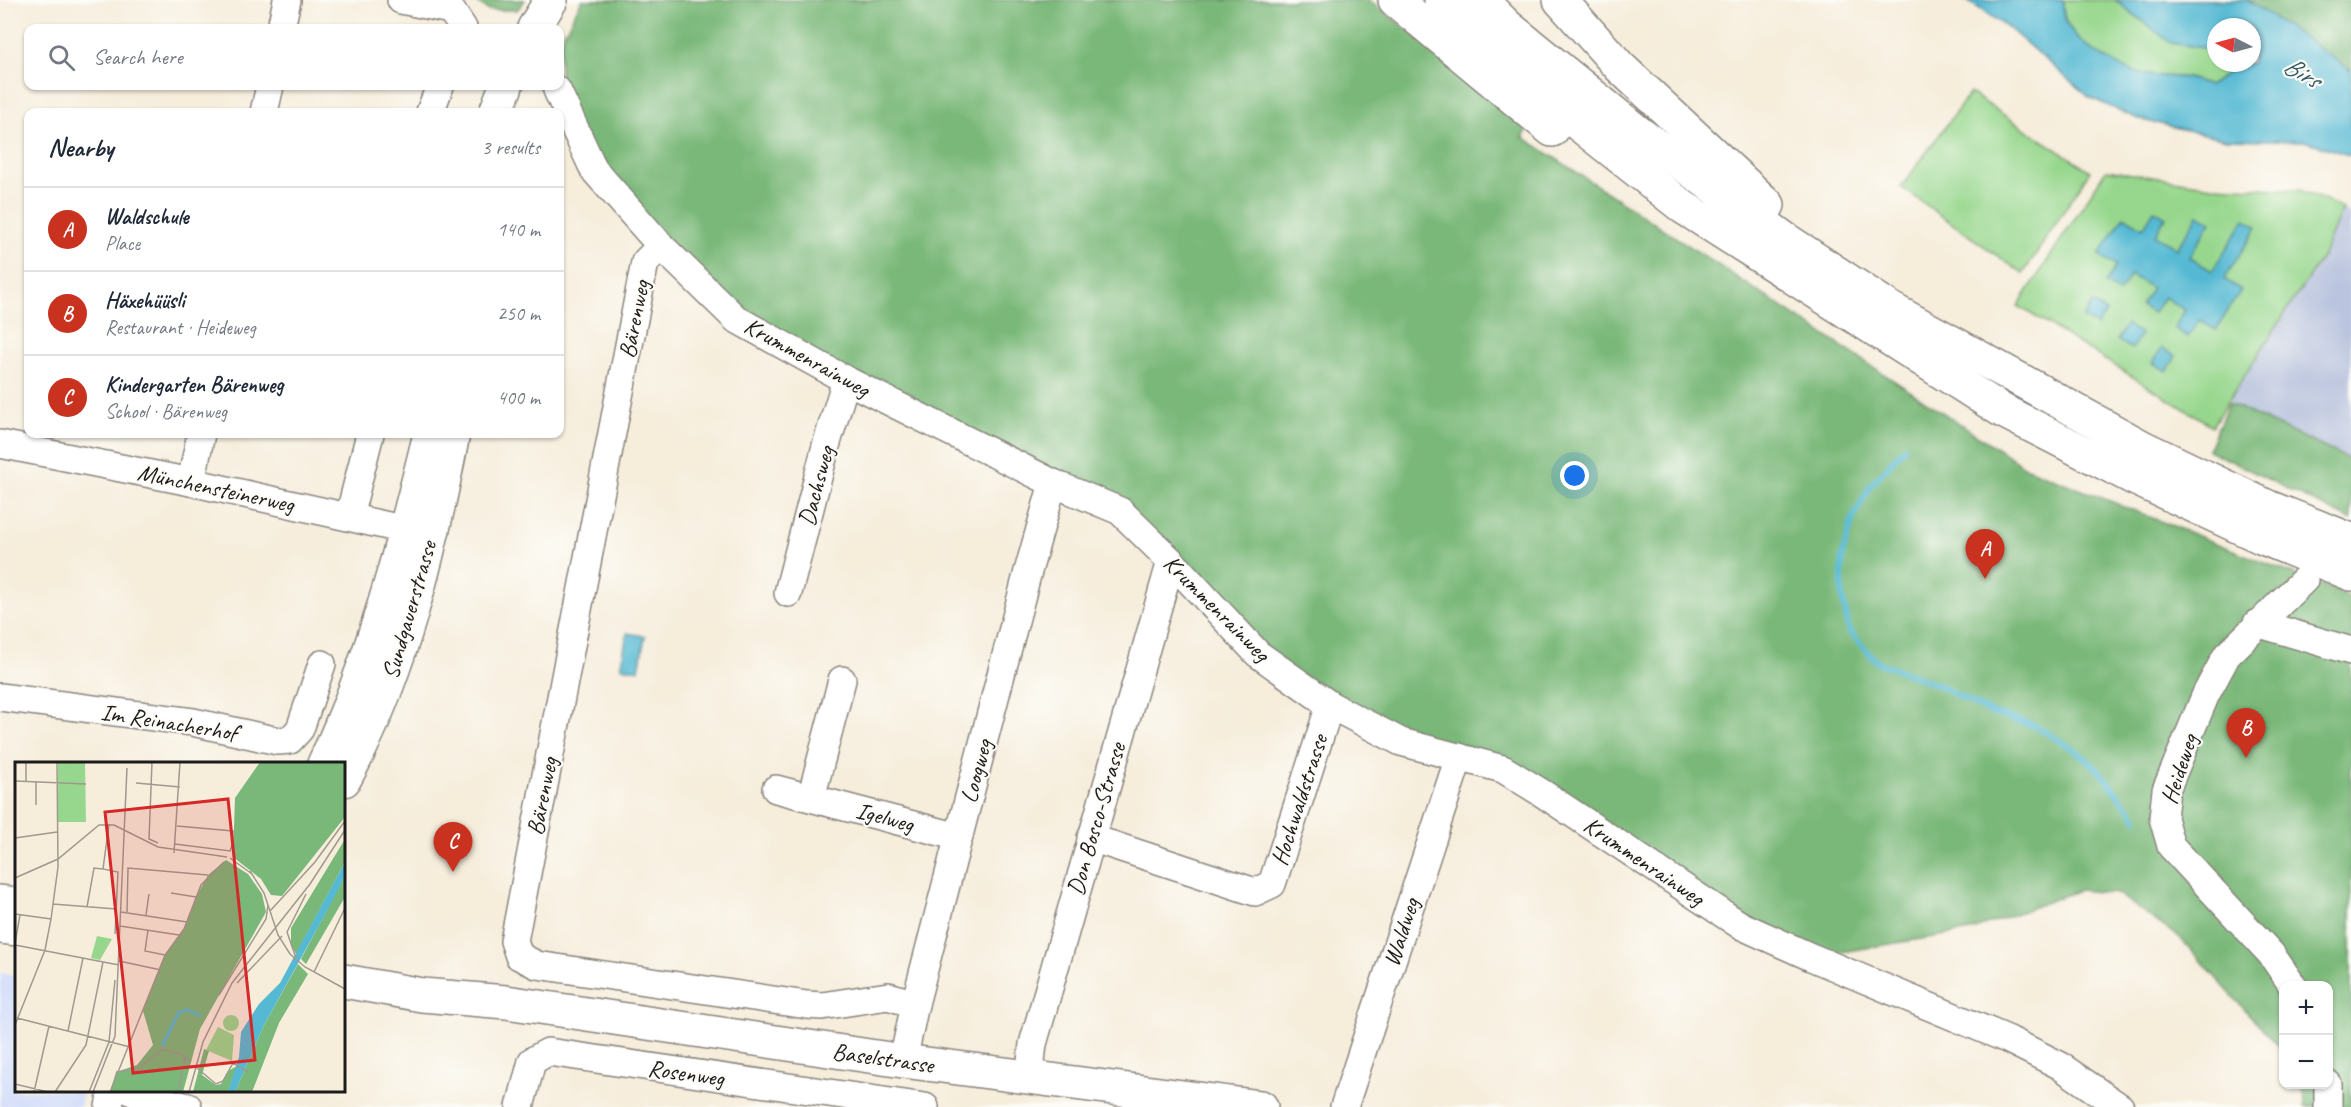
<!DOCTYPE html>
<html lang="en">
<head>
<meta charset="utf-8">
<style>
  :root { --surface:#fff; --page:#f2f2f3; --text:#1f2937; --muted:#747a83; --line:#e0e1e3; --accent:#c8321e }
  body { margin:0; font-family:Caveat,sans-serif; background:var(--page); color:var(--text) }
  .controls { position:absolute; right:18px; bottom:18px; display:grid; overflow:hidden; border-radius:12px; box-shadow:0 2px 4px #0004 }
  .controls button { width:54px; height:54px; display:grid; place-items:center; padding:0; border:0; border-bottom:2px solid var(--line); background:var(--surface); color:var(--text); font:30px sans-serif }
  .compass { position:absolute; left:2207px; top:18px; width:54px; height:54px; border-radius:50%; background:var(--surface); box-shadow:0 2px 4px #0004; rotate:276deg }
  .you { position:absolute; left:1575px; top:476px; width:21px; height:21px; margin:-15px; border:4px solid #fff; border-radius:50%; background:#1a73e8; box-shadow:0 0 0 9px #1a73e833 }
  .badge { display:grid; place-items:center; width:39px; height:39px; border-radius:50%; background:var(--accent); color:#fff; font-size:20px; font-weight:700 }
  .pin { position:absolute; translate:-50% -50px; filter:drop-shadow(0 2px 3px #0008) }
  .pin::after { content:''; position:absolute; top:32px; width:21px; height:18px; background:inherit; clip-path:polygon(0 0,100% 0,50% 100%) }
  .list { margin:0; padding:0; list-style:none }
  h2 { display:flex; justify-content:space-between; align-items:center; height:78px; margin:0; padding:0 24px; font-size:26px }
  h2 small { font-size:20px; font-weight:400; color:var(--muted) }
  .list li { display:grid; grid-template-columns:39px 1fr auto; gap:18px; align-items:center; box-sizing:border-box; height:84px; padding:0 24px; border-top:2px solid var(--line) }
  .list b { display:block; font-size:22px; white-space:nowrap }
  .list p { margin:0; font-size:20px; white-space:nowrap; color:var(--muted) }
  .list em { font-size:20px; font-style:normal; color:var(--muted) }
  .icon { flex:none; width:33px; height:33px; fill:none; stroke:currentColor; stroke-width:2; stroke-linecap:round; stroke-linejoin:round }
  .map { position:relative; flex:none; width:2351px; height:1107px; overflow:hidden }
  .search { position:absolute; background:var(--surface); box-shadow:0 2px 4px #0004; left:24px; top:24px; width:540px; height:66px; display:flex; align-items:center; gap:15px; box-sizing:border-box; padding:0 21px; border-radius:12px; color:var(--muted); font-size:22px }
  .panel { position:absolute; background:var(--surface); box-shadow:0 2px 4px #0004; left:24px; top:108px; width:540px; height:330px; border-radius:12px }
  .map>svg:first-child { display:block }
</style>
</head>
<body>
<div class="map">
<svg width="2351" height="1107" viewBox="0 0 2351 1107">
  <rect width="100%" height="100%" fill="#fdfcf7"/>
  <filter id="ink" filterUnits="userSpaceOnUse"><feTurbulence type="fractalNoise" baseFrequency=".0167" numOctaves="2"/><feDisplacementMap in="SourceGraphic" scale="12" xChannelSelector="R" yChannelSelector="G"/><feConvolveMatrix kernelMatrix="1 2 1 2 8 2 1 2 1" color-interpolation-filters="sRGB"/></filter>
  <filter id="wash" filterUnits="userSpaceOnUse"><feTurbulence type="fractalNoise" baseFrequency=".008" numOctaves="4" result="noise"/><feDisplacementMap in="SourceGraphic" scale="24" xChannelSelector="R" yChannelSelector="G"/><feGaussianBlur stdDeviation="1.35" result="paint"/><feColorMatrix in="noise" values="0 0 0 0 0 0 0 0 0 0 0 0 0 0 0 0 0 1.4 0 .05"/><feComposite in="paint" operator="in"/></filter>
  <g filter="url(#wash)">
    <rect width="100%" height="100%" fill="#f6eddb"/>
    <polygon fill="#cfdafa" points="0,973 16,975 16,1090 83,1091 80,1107 0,1107"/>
    <polygon fill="#bac4de" points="2343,208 2351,216 2351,460 2229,403 2231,398 2323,255"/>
    <g fill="#97d78d" stroke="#5a7a54" stroke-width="1.5">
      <path d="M 2063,0 L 2115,0 L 2171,43 L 2216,50 L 2216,63 L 2227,63 L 2227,73 L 2209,86 C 2185,72 2167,79 2142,74 C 2118,69 2073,42 2065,19 C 2063,13 2063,6 2063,0 Z"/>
      <polygon points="1970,93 2090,171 2023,274 1901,187"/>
      <polygon points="2106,170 2213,186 2300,190 2343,208 2323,255 2212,426 2018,306"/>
    </g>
    <g fill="#79b878" stroke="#4a6a4a" stroke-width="1.5">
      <polygon points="472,0 525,0 517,10 488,10"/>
      <polygon points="582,0 1369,0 1531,125 1523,137 2027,468 2351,597 2351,1107 2305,1107 2304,1093 2300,1085 2328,1084 2328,986 2284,986 2283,1052 2181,939 2118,894 2079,890 1970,931 1811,957 1542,793 1330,705 1120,512 736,319 594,170 560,86 560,41"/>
      <polygon points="2247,0 2351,0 2351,70"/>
      <polygon points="2229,403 2351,460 2351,520 2208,450"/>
    </g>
    <g fill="#55b9d3" stroke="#386a78" stroke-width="1.5">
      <path d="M 1966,0 L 2063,0 C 2063,6 2063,13 2065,19 C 2073,42 2118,69 2142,74 C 2167,79 2185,73 2209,86 L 2227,73 L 2227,63 L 2252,63 L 2252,27 L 2216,27 L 2216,50 L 2171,43 L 2115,0 L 2247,0 L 2351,70 L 2351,156 L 2305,141 L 2226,139 L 2138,119 L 2089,97 L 2006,26 Z"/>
      <polygon points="2154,210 2166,217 2155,235 2177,249 2198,215 2211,222 2189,257 2212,271 2245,219 2257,227 2224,279 2241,290 2216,330 2199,320 2188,337 2174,328 2185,310 2164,297 2153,313 2141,306 2152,288 2131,275 2119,293 2105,284 2116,265 2099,255 2124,216 2143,228"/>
      <polygon points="2092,303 2106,312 2097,326 2083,318"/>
      <polygon points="2126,325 2141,334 2132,349 2117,340"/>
      <polygon points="2162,348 2176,356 2167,371 2153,363"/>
      <polygon points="627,633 645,636 639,670 621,667"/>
    </g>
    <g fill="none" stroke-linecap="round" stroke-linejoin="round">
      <polyline stroke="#55b9d3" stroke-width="6" points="1905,447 1871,485 1853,518 1842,556 1842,595 1849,631 1877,662 1938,685 1991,713 2036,726 2075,750 2097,768 2137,819"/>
    </g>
  </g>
  <g filter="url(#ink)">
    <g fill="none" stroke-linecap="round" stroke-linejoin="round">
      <g stroke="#89847c" stroke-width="30">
        <g id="minor">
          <polyline points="401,0 451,10 463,28"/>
          <polyline points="281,28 287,0"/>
          <polyline points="557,90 594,170 661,246 736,319 846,380 1053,483 1120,511 1171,561 1258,654 1330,705 1401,742 1503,769 1542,793 1740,925 1811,957 2007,1039 2059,1065 2120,1107"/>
          <polyline points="264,112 270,86"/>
          <polyline points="430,112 440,86"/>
          <polyline points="661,246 645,262 514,941 519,956 537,965 807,1005 822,1006 888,996 915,1004"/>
          <polyline points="0,444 191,482 424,534"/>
          <polyline points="191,482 201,434"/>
          <polyline points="349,517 370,434"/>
          <polyline points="788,593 826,446 846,380"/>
          <polyline points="2257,623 2351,651"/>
          <polyline points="0,697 193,722 278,741 290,740 300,729 322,664"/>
          <polyline points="776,789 959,837"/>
          <polyline points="811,798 842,680"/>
          <polyline points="1091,838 1255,892 1272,884 1330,705"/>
          <polyline points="2293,986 2271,954 2171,846 2163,818 2166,790 2206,694 2227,655 2304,580"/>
          <polyline points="903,1061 915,1004 1027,575 1053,483"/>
          <polyline points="1029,1078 1033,1044 1171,561"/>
          <polyline points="129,1090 140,1096 188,1107"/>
          <polyline points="109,1107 112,1090"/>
          <polyline points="520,1107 532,1061 548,1052 925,1107"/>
          <polyline points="1344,1107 1459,757"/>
          <polyline points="2328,1107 2328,1084"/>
        </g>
      </g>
      <g stroke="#89847c" stroke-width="36">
        <g id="major">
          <polyline points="534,28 551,0"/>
          <polyline points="496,112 506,86"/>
          <path d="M 324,764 C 374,657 402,547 430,434"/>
          <path d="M 344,780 C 401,677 431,549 453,434"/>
          <polyline points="0,902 16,904"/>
          <polyline points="0,927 16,929"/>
          <polyline points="344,981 422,995 506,1002 903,1061 1261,1107"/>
        </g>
      </g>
      <g stroke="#89847c" stroke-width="36">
        <g id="highway">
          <polyline points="1395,0 1552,130"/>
          <polyline points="1441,0 1577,123 1683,207 2003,411 2134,478 2261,537 2351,574"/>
          <polyline points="1481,0 1506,25 1639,133 1785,239 1893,310 2144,448 2268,507 2351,540"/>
          <polyline points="1560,0 1620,67 1768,205"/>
        </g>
      </g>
      <use href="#minor" stroke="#fff" stroke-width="27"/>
      <use href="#major" stroke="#fff" stroke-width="33"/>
      <use href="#highway" stroke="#fff" stroke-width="33"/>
    </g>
  </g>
  <g text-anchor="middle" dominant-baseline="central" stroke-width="4.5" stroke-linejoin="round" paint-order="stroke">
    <g font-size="24" fill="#1c1c1c" stroke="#fdfcf7">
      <text transform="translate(634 319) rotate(-79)">Bärenweg</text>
      <text transform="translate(807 357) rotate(29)">Krummenrainweg</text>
      <text transform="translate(816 486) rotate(-75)">Dachsweg</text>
      <text transform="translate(216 488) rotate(12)">Münchensteinerweg</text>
      <text transform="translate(1217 608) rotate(45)">Krummenrainweg</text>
      <text transform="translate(409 610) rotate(-74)">Sundgauerstrasse</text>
      <text transform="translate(169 722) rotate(9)">Im Reinacherhof</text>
      <text transform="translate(2179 769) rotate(-72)">Heideweg</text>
      <text transform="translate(976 771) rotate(-75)">Loogweg</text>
      <text transform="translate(542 796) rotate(-79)">Bärenweg</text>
      <text transform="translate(1299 800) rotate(-72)">Hochwaldstrasse</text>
      <text transform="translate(885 817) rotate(15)">Igelweg</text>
      <text transform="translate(1096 819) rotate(-74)">Don Bosco-Strasse</text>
      <text transform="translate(1644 861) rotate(34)">Krummenrainweg</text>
      <text transform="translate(1401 932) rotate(-72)">Waldweg</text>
      <text transform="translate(883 1058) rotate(8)">Baselstrasse</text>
      <text transform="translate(686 1073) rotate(8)">Rosenweg</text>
    </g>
    <g font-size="26" font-style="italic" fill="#335b65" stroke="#fdfcf7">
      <text transform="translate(2302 72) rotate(30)">Birs</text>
    </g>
  </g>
  <g transform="translate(15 762)">
    <rect width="330" height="330" fill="#f6eddb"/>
    <path d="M 43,0 L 70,0 L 71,60 L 43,60 ZM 82,174 L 97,177 L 85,198 L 76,196 ZM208 261a8 8 0 1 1 16 0a8 8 0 1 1-16 0ZM 203,265 L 219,273 L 217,299 L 191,288 Z" fill="#97d78d"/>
    <path d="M 245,0 L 330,0 L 330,55 L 267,134 L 256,133 L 246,117 L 218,95 L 220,36 ZM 330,77 L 330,100 L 281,192 L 276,182 L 276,166 ZM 211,98 L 233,112 L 247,132 L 251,150 L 185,267 L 168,330 L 95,330 L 101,310 L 122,303 L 138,283 L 128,249 L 131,241 L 150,193 L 169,167 L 181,135 L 193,113 ZM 330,114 L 330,135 L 291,202 L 286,197 ZM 283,202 L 293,212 L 264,261 L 237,330 L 220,330 L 248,265 ZM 189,287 L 194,289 L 187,313 L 201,323 L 206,322 L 213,309 L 222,304 L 213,330 L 178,330 Z" fill="#79b878"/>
    <path d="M 330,100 L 330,114 L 319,136 L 248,265 L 220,330 L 213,330 L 224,295 L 226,270 L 244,242 L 265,221 Z" fill="#55b9d3"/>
    <path fill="none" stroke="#55b9d3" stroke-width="3" d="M 147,284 L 164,250 L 173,248 L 186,254"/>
    <path fill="none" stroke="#9f998f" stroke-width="1.5" d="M 11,0 L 11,19M 137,0 L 134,77 L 143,81M 0,19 L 71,22M 21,19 L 21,43M 121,21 L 165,25M 94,62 L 88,107 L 103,110 L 100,172M 109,68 L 143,85 L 212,95M 0,76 L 42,70M 160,82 L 215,89 L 218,80 L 218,69 L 162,64M 159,91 L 165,0M 215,96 L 237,112M 235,109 L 249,131 L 263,173 L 275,192 L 290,205 L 330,227M 0,116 L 43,97 L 84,63 L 99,63 L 109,68M 156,131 L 181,135M 38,142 L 101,147M 72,145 L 79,106 L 88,107M 255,149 L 300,100 L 330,59M 106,150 L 172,160M 112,150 L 113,106 L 193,113M 0,152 L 36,157M 131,153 L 134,132M 105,164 L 164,173M 133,168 L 130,189 L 150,193M 0,181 L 5,153M 0,183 L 104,203M 281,196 L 272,170 L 291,132M 104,199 L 146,208M 299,210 L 330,146M 222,221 L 267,174M 204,233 L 251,157 L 253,143M 2,256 L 115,285M 0,263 L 30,188 L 36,157 L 43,105 L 42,0M 53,269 L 68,196M 182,306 L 201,322 L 208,319 L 218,301 L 233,310M 101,310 L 122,308 L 147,287 L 166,292 L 176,300M 0,322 L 33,330M 19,330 L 34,264M 40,330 L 71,283 L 88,200M 74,330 L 94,280 L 100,218M 78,330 L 100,274 L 112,6M 95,330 L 150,193 L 169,167 L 186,123 L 209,100M 163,330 L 170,296M 174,330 L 188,280 L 217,221 L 295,122 L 330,68"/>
    <path fill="#d62828" fill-opacity="0.15" stroke="#d62828" stroke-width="3" d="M 213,37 L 240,298 L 118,311 L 90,50 Z"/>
    <rect width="330" height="330" fill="none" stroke="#1c1c1c" stroke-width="3"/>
  </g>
</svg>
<div class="controls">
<button>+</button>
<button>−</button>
</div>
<svg class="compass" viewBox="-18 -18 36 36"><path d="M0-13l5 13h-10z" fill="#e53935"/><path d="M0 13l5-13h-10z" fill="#747a83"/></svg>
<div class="you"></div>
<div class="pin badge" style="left:1985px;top:579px">A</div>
<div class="pin badge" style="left:2246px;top:758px">B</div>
<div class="pin badge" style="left:453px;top:872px">C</div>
<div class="search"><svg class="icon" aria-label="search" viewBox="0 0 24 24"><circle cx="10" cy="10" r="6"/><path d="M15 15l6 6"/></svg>Search here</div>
<section class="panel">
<h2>Nearby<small>3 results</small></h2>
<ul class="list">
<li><span class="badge">A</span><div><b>Waldschule</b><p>Place</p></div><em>140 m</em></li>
<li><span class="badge">B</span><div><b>Häxehüüsli</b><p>Restaurant · Heideweg</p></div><em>250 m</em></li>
<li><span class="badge">C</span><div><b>Kindergarten Bärenweg</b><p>School · Bärenweg</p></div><em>400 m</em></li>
</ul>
</section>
</div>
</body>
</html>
